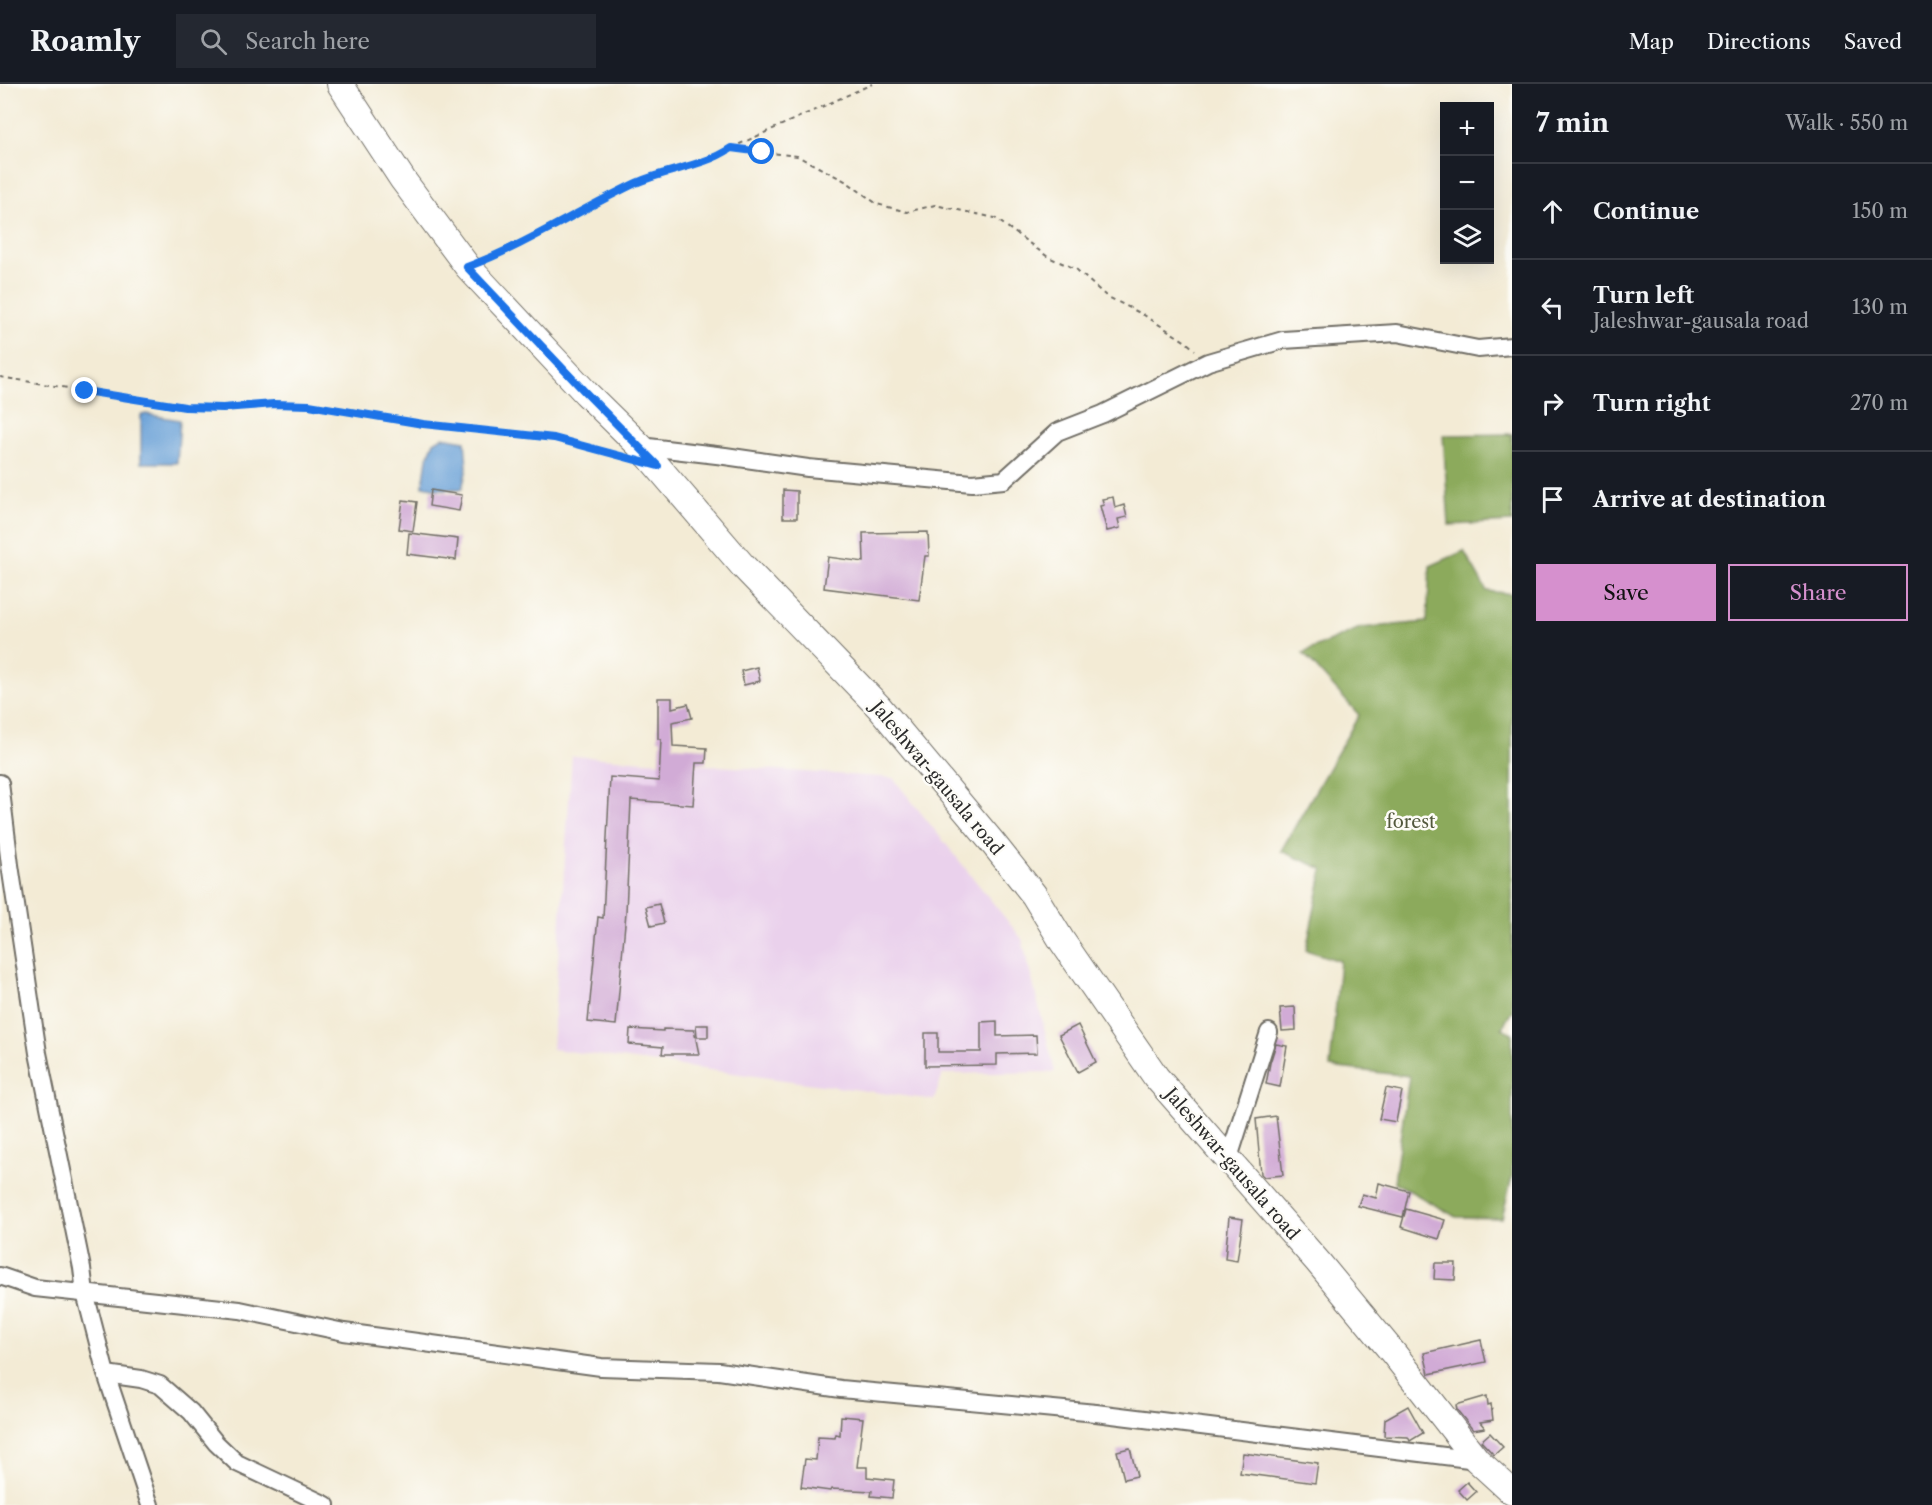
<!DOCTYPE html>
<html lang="en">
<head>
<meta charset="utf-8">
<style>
  :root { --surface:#171b24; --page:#242831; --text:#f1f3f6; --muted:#9ea1a6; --line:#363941; --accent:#d690ce }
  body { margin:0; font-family:"Libre Caslon Text",serif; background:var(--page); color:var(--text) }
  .controls { position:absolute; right:18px; top:18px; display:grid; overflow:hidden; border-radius:0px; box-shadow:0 6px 24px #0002 }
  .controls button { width:54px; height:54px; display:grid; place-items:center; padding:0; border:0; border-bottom:2px solid var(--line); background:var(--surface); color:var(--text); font:30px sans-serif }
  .stop { position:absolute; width:18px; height:18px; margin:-14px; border:4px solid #1a73e8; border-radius:50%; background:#fff }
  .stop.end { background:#1a73e8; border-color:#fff; box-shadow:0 2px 6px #0008 }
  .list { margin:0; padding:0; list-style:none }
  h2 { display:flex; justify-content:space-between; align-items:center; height:78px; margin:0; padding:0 24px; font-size:26px }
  h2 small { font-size:20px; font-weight:400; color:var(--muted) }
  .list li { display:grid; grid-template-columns:39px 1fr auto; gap:18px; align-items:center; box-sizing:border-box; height:96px; padding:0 24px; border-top:2px solid var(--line) }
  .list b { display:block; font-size:22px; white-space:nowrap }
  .list p { margin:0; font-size:20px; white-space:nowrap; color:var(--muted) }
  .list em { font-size:20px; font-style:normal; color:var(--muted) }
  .actions { display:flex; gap:12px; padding:18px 24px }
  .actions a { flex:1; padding:14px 0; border:2px solid var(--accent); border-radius:0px; text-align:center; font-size:21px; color:var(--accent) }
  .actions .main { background:var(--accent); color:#111 }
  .icon { flex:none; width:33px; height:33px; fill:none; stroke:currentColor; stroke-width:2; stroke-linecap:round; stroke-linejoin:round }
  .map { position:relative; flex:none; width:1512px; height:1421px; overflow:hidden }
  header { display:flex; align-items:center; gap:36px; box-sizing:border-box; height:84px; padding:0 30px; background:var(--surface); border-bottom:2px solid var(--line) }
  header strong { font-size:28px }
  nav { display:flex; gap:33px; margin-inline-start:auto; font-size:21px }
  .search { width:420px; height:54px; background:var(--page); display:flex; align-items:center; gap:15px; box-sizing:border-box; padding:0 21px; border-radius:0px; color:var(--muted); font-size:22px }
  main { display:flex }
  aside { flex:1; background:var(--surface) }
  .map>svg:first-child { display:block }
</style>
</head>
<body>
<header>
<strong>Roamly</strong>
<div class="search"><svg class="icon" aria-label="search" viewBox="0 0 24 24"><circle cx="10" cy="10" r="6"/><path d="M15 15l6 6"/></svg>Search here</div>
<nav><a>Map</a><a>Directions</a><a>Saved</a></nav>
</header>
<main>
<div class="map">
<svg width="1512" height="1421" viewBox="0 0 1512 1421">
  <rect width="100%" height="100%" fill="#fdfcf7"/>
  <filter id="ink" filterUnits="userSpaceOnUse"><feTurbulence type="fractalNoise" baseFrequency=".0167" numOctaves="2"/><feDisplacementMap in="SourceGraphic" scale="12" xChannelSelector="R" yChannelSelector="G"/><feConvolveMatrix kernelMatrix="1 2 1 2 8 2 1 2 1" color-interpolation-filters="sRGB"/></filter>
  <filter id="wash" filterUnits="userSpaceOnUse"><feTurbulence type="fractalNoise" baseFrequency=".008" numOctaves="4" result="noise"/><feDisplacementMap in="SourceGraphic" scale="24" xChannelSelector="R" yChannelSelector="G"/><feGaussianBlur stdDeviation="1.35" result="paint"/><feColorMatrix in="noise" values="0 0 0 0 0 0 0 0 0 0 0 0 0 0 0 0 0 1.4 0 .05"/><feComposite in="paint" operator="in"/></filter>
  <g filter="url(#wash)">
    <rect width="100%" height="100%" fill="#f3ebd5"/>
    <polygon fill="#ead1ec" points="572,672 893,694 1022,855 1055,988 943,990 934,1016 552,965"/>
    <g fill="#8caa5c" stroke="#5c6a44" stroke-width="1.5">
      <polygon points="1512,350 1512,438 1449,441 1443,351"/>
      <polygon points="1464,467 1487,507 1512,510 1512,927 1502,944 1512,949 1512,1093 1502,1134 1456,1133 1394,1098 1409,992 1330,983 1340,877 1306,866 1323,785 1281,767 1359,631 1303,569 1360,544 1427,538 1430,482"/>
    </g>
    <g fill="#69a0d7" stroke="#4a6681" stroke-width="1.5">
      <polygon points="146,330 180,336 177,379 141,379 141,331"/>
      <polygon points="442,353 465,357 467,384 462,405 438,405 423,402 427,375 434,358"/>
    </g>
    <g id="blocks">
      <g fill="#d1abd6">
        <polygon points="431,406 462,411 459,427 429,422"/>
        <polygon points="783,406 797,407 797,434 783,434"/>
        <polygon points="1113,413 1115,424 1124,421 1127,433 1118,435 1120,444 1107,447 1100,422 1104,421 1102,415"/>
        <polygon points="403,416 417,418 413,447 399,445"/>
        <polygon points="928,448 929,472 925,472 919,516 824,504 828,473 864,478 863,449"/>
        <polygon points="409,449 458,455 456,476 407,470"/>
        <polygon points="757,583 760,597 744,601 741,587"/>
        <polygon points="658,614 672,614 672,624 688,620 692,634 672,638 673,662 707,664 706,679 696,679 693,721 631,716 626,828 616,941 588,938 598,833 603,834 610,693 659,697 661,655 658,655"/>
        <polygon points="659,820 664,839 651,842 646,823"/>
        <polygon points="1295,923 1296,946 1282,947 1280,924"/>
        <polygon points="997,937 997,952 1036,951 1037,969 997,970 997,981 925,982 925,949 938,949 938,968 981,968 981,938"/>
        <polygon points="696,941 708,941 708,953 697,953"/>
        <polygon points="1078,941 1096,978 1078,988 1059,951"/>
        <polygon points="630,945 663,947 663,945 694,946 699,970 662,970 663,963 629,960"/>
        <polygon points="1276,960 1287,962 1280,1003 1266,1000 1270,979"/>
        <polygon points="1386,1004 1402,1007 1396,1038 1379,1035"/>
        <polygon points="1276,1032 1283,1091 1264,1093 1261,1090 1256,1035"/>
        <polygon points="1379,1099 1409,1107 1403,1133 1358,1122 1362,1110 1376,1114"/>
        <polygon points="1406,1125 1445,1136 1439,1155 1401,1143"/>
        <polygon points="1229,1133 1243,1135 1237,1177 1225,1175"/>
        <polygon points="1435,1179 1456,1179 1455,1196 1434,1195"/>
        <polygon points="1481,1256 1486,1278 1429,1290 1424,1269"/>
        <polygon points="1487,1312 1488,1321 1491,1320 1493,1336 1480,1338 1485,1344 1473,1346 1457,1326 1456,1321"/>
        <polygon points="1408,1322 1423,1349 1410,1357 1408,1353 1384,1352 1385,1335"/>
        <polygon points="841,1332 863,1334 857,1383 867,1383 867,1393 894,1396 892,1414 871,1412 872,1407 831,1405 830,1407 801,1403 805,1375 816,1376 818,1353 835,1354 836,1350 840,1351"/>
        <polygon points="1490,1349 1503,1363 1494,1371 1481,1357"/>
        <polygon points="1130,1364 1137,1392 1124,1395 1117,1367"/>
        <polygon points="1243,1369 1318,1379 1315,1399 1240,1389"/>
        <polygon points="1467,1398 1476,1408 1467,1416 1458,1406"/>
      </g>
    </g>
  </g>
  <g filter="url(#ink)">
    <use href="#blocks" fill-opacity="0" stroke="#716e66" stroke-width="1.5"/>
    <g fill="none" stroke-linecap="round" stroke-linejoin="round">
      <g stroke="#716e66" stroke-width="20">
        <g id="minor">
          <polyline points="640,362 725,372 808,384 972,399 1004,396 1057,348 1103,330 1208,278 1283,256 1397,249 1478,265 1512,262"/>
          <polyline points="0,699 10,781 38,969 82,1184 85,1209 106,1290 150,1421"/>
          <polyline points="1228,1077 1269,948"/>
          <polyline points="0,1192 35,1204 240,1226 344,1248 601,1283 719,1287 841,1305 1096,1329 1477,1376"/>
          <polyline points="106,1290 141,1295 160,1301 191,1328 216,1359 237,1379 326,1421"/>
        </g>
      </g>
      <g stroke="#716e66" stroke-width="28">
        <polyline id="primary" points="340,0 403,96 467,182 586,309 640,362 743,482 879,623 992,758 1034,811 1062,857 1156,993 1318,1178 1394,1270 1477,1376 1512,1408"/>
      </g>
      <g stroke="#716e66" stroke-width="2" stroke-dasharray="4.5 4.5" stroke-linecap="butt">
        <polyline points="731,64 872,0"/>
        <polyline points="486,175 501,170 638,98 718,73 731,64 797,72 847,98 877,120 907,128 935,121 995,134 1048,173 1076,185 1106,212 1144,231 1186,258 1195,266"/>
        <polyline points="0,293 185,323 223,324 274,320 309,322 423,340 554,354 620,371"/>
      </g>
      <use href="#minor" stroke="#fff" stroke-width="16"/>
      <use href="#primary" stroke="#fff" stroke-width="26"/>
    </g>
  </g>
  <g fill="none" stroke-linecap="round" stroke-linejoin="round" filter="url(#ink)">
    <path stroke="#1a73e8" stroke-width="8" d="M 85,307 L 185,323 L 223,324 L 274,320 L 309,321 L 423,340 L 554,354 L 658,382 L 586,309 L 467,183 C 526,161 579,126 636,99 C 667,85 703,83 731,64 L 762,68"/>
  </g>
  <g text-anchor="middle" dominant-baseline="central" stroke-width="5" stroke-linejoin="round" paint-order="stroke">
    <g font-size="18" fill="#2b2b2b" stroke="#fdfcf7">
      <text transform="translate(937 694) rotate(50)">Jaleshwar-gausala road</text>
      <text transform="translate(1232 1080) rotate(49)">Jaleshwar-gausala road</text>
    </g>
    <g font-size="18" fill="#53593d" stroke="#fdfcf7">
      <text x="1411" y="738">forest</text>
    </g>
  </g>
</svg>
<div class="controls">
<button>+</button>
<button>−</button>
<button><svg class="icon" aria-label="layers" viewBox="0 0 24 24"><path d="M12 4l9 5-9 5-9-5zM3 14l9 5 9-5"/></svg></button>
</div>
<div class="stop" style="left:762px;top:68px"></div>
<div class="stop end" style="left:85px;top:307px"></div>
</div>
<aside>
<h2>7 min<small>Walk · 550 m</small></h2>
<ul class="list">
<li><svg class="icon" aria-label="ahead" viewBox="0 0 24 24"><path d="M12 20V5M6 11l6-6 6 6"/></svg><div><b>Continue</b></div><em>150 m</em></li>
<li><svg class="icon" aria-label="left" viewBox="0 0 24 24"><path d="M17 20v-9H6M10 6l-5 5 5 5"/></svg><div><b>Turn left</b><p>Jaleshwar-gausala road</p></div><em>130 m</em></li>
<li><svg class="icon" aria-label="right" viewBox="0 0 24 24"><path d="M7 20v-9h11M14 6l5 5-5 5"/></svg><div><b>Turn right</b></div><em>270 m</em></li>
<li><svg class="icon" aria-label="arrive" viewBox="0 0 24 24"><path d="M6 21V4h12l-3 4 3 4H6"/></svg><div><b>Arrive at destination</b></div></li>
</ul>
<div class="actions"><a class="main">Save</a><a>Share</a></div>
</aside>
</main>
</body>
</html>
